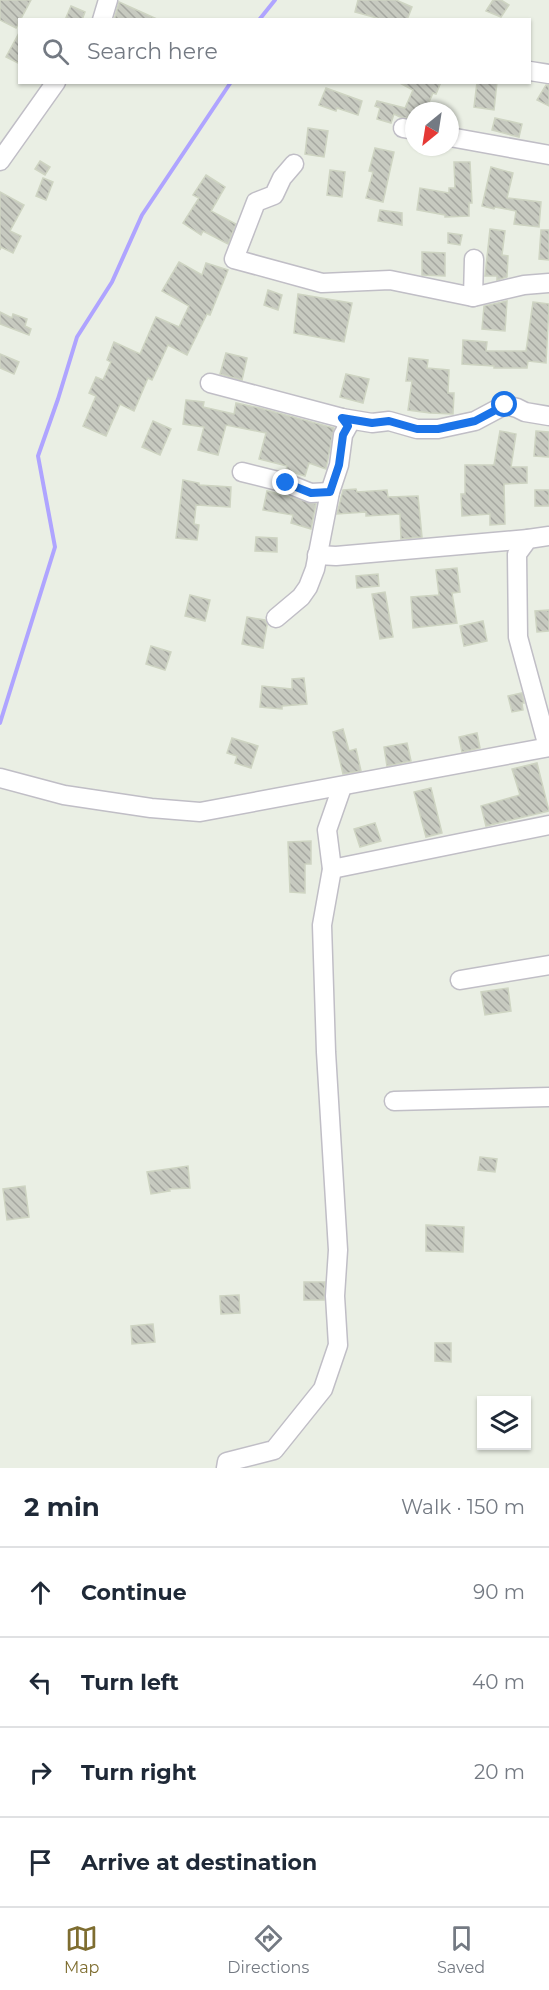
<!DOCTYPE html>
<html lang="en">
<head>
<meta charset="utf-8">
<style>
  :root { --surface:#fff; --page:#f2f2f3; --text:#1f2937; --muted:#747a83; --line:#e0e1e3; --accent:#7e6d30 }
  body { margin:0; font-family:Montserrat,sans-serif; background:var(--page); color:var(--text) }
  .controls { position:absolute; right:18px; bottom:18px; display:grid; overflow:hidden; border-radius:0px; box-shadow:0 2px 4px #0004 }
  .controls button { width:54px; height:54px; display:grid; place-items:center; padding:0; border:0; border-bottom:2px solid var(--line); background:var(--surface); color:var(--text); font:30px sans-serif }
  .compass { position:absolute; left:405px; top:102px; width:54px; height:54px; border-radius:50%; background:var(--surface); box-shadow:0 2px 4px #0004; rotate:210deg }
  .stop { position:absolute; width:18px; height:18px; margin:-14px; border:4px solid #1a73e8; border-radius:50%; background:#fff }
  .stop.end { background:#1a73e8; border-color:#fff; box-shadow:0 2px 6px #0008 }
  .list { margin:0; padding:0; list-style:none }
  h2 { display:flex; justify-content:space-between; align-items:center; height:78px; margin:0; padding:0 24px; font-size:26px }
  h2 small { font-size:20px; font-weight:400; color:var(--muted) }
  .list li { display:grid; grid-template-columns:39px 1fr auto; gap:18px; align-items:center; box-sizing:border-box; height:90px; padding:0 24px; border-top:2px solid var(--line) }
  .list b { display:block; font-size:22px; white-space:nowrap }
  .list em { font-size:20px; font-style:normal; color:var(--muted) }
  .icon { flex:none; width:33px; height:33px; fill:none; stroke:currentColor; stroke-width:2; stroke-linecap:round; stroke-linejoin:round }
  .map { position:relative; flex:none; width:549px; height:1468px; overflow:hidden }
  .search { position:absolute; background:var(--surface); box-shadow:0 2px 4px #0004; left:18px; right:18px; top:18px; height:66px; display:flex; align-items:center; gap:15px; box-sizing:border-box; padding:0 21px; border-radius:0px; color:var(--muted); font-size:22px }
  .sheet { height:438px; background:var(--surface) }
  nav { display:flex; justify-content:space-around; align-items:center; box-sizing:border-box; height:84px; border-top:2px solid var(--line); background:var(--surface); font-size:16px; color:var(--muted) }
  nav a { display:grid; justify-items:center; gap:3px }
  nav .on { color:var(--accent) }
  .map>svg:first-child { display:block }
</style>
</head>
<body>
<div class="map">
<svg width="549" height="1468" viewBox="0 0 549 1468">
  <defs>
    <pattern id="building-back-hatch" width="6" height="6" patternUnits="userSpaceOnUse" patternTransform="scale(1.5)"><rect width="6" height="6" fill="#c7cac0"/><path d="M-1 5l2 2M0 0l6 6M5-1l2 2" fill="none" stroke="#a5a7a0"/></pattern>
  </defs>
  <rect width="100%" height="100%" fill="#eaefe4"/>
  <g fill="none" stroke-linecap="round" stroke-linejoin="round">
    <g stroke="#afa4ff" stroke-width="4">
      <polyline points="259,20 275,0"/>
      <polyline points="0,723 55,547 38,456 58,399 77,337 112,282 142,215 231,82"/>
    </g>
  </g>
  <g fill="url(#building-back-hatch)" stroke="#ced4c2" stroke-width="1.5">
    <polygon points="0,0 31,0 16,28 0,20"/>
    <polygon points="358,0 396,0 412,7 407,20 384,20 355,12"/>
    <polygon points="493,0 501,0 509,5 501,17 486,11"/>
    <polygon points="119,2 159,20 114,20"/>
    <polygon points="71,6 85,12 82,20 65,20"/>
    <polygon points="20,31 20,64 6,57"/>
    <polygon points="398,82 441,82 436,94 433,93 425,111 414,111 414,119 400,117 394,114 391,123 377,119 380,108 375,106 377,101 405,108 413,90"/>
    <polygon points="477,82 497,82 494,110 474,107"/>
    <polygon points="546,85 549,85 549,106 537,100"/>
    <polygon points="326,88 362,101 358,115 337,108 336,111 319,105"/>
    <polygon points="495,118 522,124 519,137 492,130"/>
    <polygon points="308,128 328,131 324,157 305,154"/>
    <polygon points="375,148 394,152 383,202 366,198 373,172 369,171"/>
    <polygon points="40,161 50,167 45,175 35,169"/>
    <polygon points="454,162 470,162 472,203 469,203 469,216 445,217 445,215 417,210 420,188 449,193 449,188 455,188"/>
    <polygon points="491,167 513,173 507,198 541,202 539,227 514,224 516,211 495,207 494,209 482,206"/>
    <polygon points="330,170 345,172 342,197 327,195"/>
    <polygon points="206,175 225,187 211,211 236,224 228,244 203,231 201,235 183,223 199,198 193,195"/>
    <polygon points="43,178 53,182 46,200 36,196"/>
    <polygon points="0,192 24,205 10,231 21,236 13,253 1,247 0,250"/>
    <polygon points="380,210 402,213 402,225 378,221"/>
    <polygon points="490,229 505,231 502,255 508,256 507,277 497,280 497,276 485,276"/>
    <polygon points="541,230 549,230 549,260 539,259"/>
    <polygon points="448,233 462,235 460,245 448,243"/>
    <polygon points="422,252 445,253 445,276 422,275"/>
    <polygon points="179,262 202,275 206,263 228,270 210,315 207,314 187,355 168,345 152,380 148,378 134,411 120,404 106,436 83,426 96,396 89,393 96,377 103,380 111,362 107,360 114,342 140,354 156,317 179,327 189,306 162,291"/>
    <polygon points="268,290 282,295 278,310 264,305"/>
    <polygon points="298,294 352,303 344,342 294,333"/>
    <polygon points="507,301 505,331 482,329 484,306"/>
    <polygon points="533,302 549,304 546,363 528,361 527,368 494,368 494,366 462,364 463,340 487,342 486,351 526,351"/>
    <polygon points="0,312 12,318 13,314 27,319 25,326 31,329 29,335 0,324"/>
    <polygon points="226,353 247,358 242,380 220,374"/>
    <polygon points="0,354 19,362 14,374 0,368"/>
    <polygon points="409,358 428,360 427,368 449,370 448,393 454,393 453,414 430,413 408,410 412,381 406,381"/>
    <polygon points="346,374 369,379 363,403 340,397"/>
    <polygon points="186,400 204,402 203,407 234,414 236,403 260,408 334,428 326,469 309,463 305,476 286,470 287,466 259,459 266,433 226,425 218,455 198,450 204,427 183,424"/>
    <polygon points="153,421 171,429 160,455 142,447"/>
    <polygon points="500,431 516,434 511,467 527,467 527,483 504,484 505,524 490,525 490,514 462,516 461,494 465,494 465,465 494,465"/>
    <polygon points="536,431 549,432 549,457 534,456"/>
    <polygon points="183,480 199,483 199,485 231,487 230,507 196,505 194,524 199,525 197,540 176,538"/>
    <polygon points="356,489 357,492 387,490 388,497 418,496 422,537 401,539 400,514 366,516 366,512 337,514 343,490"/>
    <rect x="535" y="490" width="14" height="16"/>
    <polygon points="267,491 316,504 311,529 291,523 293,515 263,510"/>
    <polygon points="256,537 277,538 277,552 255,551"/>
    <polygon points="457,568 460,592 452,593 457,623 413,628 411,597 439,595 436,570"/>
    <polygon points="378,574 379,586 357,588 356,576"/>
    <polygon points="385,592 393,637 380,639 372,594"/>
    <polygon points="190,595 210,600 205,621 185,616"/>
    <polygon points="549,610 549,631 537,632 535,611"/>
    <polygon points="247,617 265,620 267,625 263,648 242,644"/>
    <polygon points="483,621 487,641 464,646 460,626"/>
    <polygon points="151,646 171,652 165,670 146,664"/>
    <polygon points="304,678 307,704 282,706 282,709 260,707 262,686 292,689 292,679"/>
    <polygon points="522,693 524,703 522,703 523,710 512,712 508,696"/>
    <polygon points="343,729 349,751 356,749 361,771 343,774 333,732"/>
    <polygon points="477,733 480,748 462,752 459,737"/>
    <polygon points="232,738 258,746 251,768 235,763 237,756 227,753"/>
    <polygon points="407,743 411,761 387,766 384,747"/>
    <polygon points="537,763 549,811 486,826 481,806 520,795 512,769"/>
    <polygon points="431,788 442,833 426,837 414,792"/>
    <polygon points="375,823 381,841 360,847 354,829"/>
    <polygon points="311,841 311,864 305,864 305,893 290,892 288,842"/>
    <polygon points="508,988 511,1011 485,1015 481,992"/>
    <polygon points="480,1157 497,1159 495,1172 478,1170"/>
    <polygon points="188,1166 190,1188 169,1189 170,1191 151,1194 147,1172"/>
    <polygon points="25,1186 29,1217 7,1220 3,1189"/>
    <polygon points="426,1225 464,1227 463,1252 426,1251"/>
    <polygon points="304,1282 325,1282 324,1300 304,1300"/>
    <polygon points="239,1295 240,1313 221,1314 220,1296"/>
    <polygon points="153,1324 155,1342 132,1344 131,1326"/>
    <polygon points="435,1343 451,1343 451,1362 435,1361"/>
  </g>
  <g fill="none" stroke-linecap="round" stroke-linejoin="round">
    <g stroke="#c0bec6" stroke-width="21">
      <g id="minor">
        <polyline points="102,20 108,0"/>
        <polyline points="530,71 549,74"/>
        <polyline points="403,128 414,130"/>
        <polyline points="450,137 549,155"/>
        <polyline points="0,161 56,82"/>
        <polyline points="294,164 282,178 274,195 256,202 234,259 322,283 390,280 473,297 524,285 549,283"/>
        <polyline points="473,297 474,259"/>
        <polyline points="210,383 342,418"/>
        <polyline points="242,472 286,483 311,493 330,492"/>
        <polyline points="317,555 336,556 528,539"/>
        <polyline points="276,618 301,597 308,587 315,569 330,492 339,465 343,435 348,426 342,418 372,423 389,421 417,429 438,429 475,421 505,405 517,408 525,412 549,416"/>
        <polyline points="548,747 518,637 517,554 528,539 549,536"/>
        <polyline points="0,778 64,795 151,808 200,812 549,747"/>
        <polyline points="332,869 549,825"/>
        <polyline points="460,980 549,965"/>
        <polyline points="394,1101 549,1097"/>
        <polyline points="226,1468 227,1462 274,1450 323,1389 338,1345 335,1296 338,1250 326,1052 322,925 332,869 327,830 342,787"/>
      </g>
    </g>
    <use href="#minor" stroke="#fff" stroke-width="18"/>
  </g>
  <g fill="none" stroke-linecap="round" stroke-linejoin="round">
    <polyline stroke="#1a73e8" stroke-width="8" points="286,483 311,493 330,492 339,465 343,435 348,426 342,418 372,423 389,421 417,429 438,429 475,421 505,405"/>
  </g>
</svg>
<div class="controls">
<button><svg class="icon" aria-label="layers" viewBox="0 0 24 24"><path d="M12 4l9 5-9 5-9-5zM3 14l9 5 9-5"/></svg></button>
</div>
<svg class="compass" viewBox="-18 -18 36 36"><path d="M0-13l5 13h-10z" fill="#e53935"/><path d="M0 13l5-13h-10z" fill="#747a83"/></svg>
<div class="stop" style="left:505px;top:405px"></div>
<div class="stop end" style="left:286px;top:483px"></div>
<div class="search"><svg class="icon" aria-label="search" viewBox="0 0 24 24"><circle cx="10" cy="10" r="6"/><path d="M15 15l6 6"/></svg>Search here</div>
</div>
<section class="sheet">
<h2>2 min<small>Walk · 150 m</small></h2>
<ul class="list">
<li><svg class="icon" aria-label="ahead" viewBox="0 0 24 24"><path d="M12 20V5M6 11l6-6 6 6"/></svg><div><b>Continue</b></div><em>90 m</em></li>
<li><svg class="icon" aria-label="left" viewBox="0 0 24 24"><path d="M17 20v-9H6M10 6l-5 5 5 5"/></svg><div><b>Turn left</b></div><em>40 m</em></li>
<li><svg class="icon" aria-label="right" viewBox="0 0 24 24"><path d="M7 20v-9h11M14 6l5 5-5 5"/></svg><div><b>Turn right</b></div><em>20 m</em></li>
<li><svg class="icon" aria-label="arrive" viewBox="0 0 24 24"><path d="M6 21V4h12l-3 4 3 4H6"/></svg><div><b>Arrive at destination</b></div></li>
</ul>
</section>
<nav>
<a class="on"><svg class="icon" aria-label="map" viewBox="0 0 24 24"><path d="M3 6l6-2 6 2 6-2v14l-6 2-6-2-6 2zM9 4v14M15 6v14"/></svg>Map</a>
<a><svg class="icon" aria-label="directions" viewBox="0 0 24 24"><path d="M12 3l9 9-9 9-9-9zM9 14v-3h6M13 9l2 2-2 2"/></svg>Directions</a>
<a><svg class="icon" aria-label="saved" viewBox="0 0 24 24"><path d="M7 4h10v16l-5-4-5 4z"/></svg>Saved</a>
</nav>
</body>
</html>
